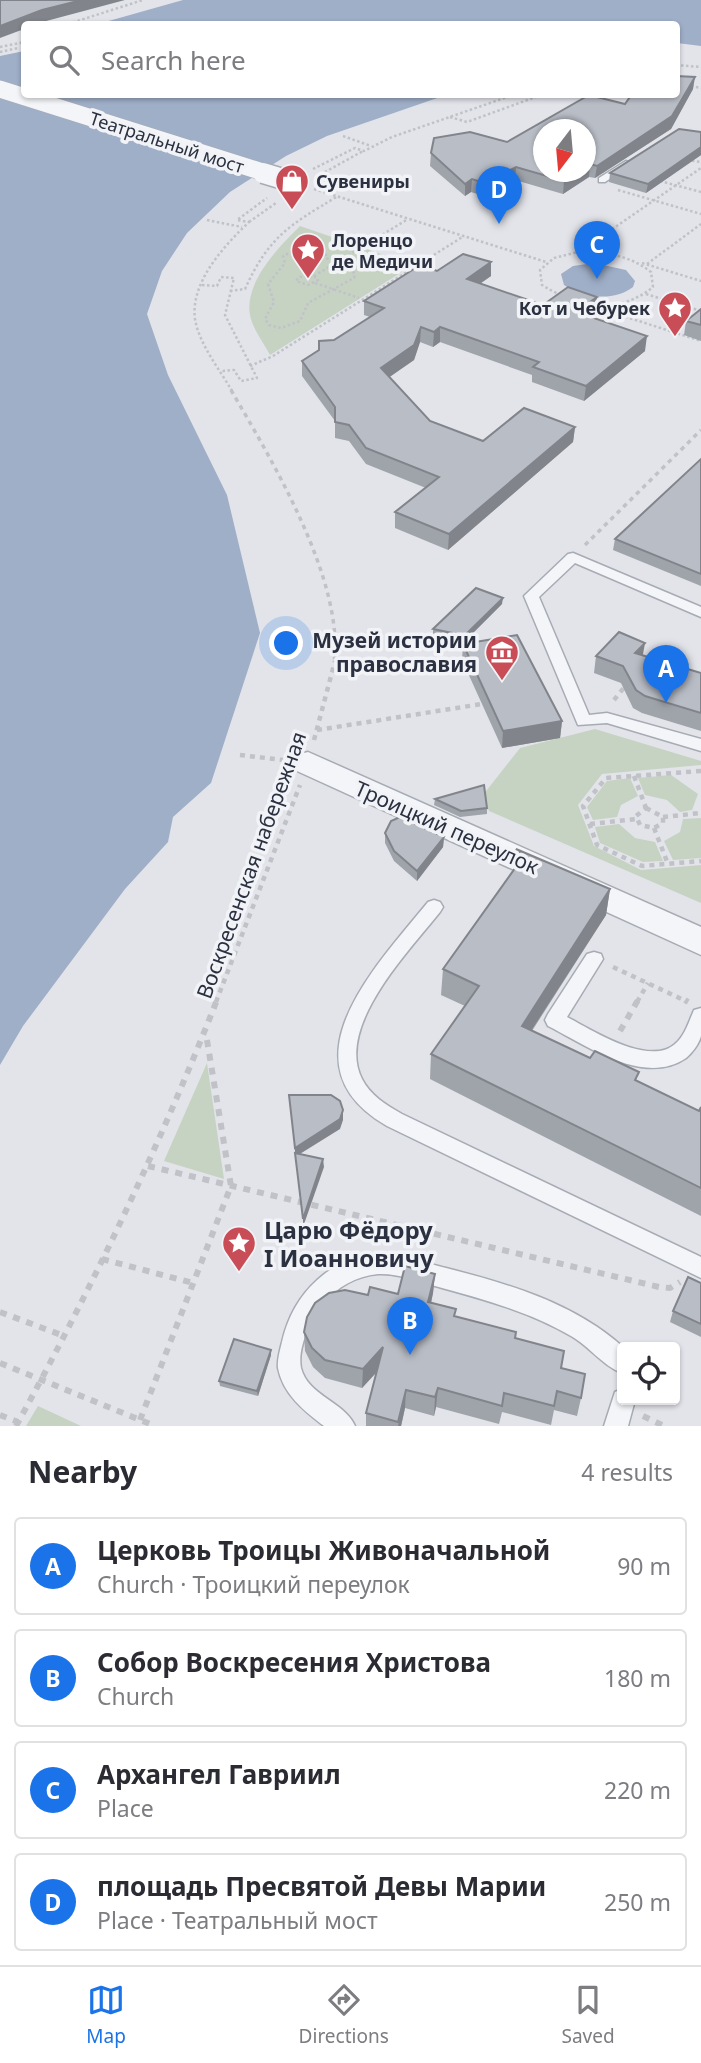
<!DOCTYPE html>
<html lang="en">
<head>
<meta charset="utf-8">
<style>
  :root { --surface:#fff; --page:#f7f7f7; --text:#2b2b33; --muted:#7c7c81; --line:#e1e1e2; --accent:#1a73e8 }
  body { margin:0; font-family:"Noto Sans",sans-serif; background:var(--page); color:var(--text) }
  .controls { position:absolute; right:21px; bottom:21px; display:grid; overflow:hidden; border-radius:7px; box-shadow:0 2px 5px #0004 }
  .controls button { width:63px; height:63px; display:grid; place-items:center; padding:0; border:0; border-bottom:2px solid var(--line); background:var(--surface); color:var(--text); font:35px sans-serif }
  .compass { position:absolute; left:533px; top:119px; width:63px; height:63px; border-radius:50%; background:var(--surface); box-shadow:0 2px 5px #0004; rotate:196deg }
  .you { position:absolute; left:287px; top:644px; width:24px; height:24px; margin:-18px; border:5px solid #fff; border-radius:50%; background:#1a73e8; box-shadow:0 0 0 10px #1a73e833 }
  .badge { display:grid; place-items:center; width:46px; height:46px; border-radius:50%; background:var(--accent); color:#fff; font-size:23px; font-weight:700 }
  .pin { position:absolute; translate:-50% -58px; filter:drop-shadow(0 2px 4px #0008) }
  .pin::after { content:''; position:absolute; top:37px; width:24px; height:21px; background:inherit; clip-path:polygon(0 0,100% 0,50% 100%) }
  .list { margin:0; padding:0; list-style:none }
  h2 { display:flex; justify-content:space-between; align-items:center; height:91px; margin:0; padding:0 28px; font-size:30px }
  h2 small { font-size:23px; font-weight:400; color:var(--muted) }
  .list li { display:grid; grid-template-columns:46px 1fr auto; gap:21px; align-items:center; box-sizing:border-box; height:98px; margin:0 14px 14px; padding:0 14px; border:2px solid var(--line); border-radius:7px }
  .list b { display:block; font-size:26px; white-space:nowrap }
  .list p { margin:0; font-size:23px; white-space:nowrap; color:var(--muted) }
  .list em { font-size:23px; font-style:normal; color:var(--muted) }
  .icon { flex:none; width:38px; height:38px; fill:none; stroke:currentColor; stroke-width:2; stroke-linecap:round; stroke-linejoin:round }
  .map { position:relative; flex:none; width:701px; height:1426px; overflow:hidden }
  .search { position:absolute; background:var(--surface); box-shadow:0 2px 5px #0004; left:21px; right:21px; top:21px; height:77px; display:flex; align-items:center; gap:18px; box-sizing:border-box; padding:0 24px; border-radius:7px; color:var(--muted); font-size:26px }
  .sheet { height:539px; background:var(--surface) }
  nav { display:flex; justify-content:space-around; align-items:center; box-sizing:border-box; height:98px; border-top:2px solid var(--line); background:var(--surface); font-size:19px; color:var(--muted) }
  nav a { display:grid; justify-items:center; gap:4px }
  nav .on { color:var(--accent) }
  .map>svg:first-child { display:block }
</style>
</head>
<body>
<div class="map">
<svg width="701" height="1426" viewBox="0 0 701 1426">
  <rect width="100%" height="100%" fill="#e2e4ea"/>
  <g fill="#c6d3c3">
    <path d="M 300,226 L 413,265 L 270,355 C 264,343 252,328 250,315 C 244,282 279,247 300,226 Z"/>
    <polygon points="595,729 701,761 701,765 602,774 578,805 594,846 641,870 701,865 701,903 489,811 483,795 520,748"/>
    <polygon points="671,775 698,794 692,810 680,812 667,800 645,795 638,778"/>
    <polygon points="630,778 638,796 621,805 617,817 593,820 587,807 607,781"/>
    <polygon points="701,818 701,858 673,860 664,841 680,832 683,819"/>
    <polygon points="619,824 635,838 655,842 663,861 643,862 600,843 595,827"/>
    <polygon points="207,1063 224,1179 164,1161"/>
    <polygon points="38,1406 81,1426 26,1426"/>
  </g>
  <g fill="#9fafc8">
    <polygon points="183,0 701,0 701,46 677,43 676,24 98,24"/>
    <polygon points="24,51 24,94 446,95 327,136 286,156 230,192 187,233 162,271 147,314 168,375 227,495 260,633 211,783 173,817 168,842 125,889 23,1026 0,1065 0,56"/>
    <path d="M 594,263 L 626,270 L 635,281 L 633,287 C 614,302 583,298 564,285 L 561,274 L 573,266 Z"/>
  </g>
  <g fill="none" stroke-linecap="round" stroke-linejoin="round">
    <g stroke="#a7abb4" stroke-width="3">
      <g id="lane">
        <polygon points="626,161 631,164 629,166 605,182 599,182 599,178"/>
        <polygon points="573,553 701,607 701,617 575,563 539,597 589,715 607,713 701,739 701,751 607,723 578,725 524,596 568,554"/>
        <path d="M 434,900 L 440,902 L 443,907 L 440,912 C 410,950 335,1026 362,1079 C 370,1095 386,1105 402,1114 L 701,1257 L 701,1278 L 387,1126 C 279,1064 377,965 428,902 Z"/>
        <path d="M 594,952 L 601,954 L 603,959 L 567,1017 C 592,1030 649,1067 675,1044 C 685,1036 689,1021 694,1010 L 701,1008 C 701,1017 701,1027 701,1036 C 699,1044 692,1053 686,1058 C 644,1087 586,1045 548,1026 L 545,1020 L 548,1014 L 587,954 Z"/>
        <path d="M 383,1254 C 404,1255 425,1263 446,1268 C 509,1284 574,1303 623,1347 L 622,1373 C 603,1366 589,1346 571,1336 C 528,1311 482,1299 435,1286 C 417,1281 397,1273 378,1274 C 356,1276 337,1287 323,1304 C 311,1319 297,1348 301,1368 C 308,1396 345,1402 355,1426 L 324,1426 C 304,1411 283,1394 278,1368 C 277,1360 280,1350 282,1342 C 293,1293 331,1255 383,1254 Z"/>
        <polygon points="622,1389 622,1400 635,1400 628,1426 604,1426 615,1392"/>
      </g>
    </g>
    <g stroke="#a7abb4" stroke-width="3">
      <polygon id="street" points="308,752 701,927 701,955 297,771 293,763 297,755"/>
    </g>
    <g stroke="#c0c2c8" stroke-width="2.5" stroke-dasharray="2.5 2.5" stroke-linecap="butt">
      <polyline points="68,24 143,0"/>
      <polyline points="0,47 24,42"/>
      <polyline points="0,52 18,48"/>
      <polyline points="676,65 701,67"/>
      <polyline points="691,86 701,88"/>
      <polyline points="450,117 467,122 544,94"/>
      <polyline points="343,136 371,146"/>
      <polyline points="687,160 701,162"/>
      <polyline points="313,169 355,148 364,151 392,137 516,94"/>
      <polyline points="316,177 363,151"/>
      <polyline points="660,181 701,192"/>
      <polyline points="314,189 546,262"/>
      <polyline points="618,190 701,214"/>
      <polyline points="207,220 242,227"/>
      <polyline points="249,222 276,203"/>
      <polygon points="313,248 326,252 326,258 348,267 355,274 354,278 308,303 300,321 281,328 269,325 265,319 274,302 268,284 285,263 283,256 295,250"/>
      <path d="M 578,252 C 605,252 629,255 651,272 L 653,287 C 619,315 577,307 542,285 L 540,270 L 554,258 Z"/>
      <polyline points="579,252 701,168"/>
      <polyline points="642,263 701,281"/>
      <polyline points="647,264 701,224"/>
      <polygon points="314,276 318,280 308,285 296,281 299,277"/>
      <polyline points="314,276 408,219"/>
      <polyline points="315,283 359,298"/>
      <polyline points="202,285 217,286 221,277 234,278 225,315 257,378 241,381 234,370 221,371"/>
      <path d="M 230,291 L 245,289 C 269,236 290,225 338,196"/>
      <polyline points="646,294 701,311"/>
      <polyline points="592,306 701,341"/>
      <polyline points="250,366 273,356 464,236"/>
      <path d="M 232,391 C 220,370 199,344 195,319 C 190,282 225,245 249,222 L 237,220 L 267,198"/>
    </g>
    <g stroke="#c0c2c8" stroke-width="3.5" stroke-dasharray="4.5 4.5" stroke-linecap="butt">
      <path d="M 231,390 C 271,459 345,581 334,663"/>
      <polyline points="585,545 701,430"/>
    </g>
    <g stroke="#c0c2c8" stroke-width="4.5" stroke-dasharray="5 5" stroke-linecap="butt">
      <polyline points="614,700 626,685"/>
      <polyline points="317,730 482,704"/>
      <polyline points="314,740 335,661"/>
      <polyline points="240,755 283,760"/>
      <polyline points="701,771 606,778 583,806 597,845 642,866 701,861"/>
      <polyline points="634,776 646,808"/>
      <polygon points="646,808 663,817 663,823 654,828 640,825 636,816"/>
      <polyline points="663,817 701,813"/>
      <polyline points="590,824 637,819"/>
      <polyline points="654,828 668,864"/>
      <polyline points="613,967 688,1002"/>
      <polyline points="216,1002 300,785"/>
      <polyline points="637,1002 648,983"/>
    </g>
    <g stroke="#c0c2c8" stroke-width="6" stroke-dasharray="7 7" stroke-linecap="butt">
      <polyline points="685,1000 688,1002"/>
      <polyline points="620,1031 638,1000"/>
      <polyline points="148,1166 659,1287 670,1288 680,1282"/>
      <polyline points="102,1259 193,1283"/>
      <polyline points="0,1312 64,1336"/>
      <polyline points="0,1363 155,1426"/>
      <polyline points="0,1415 18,1422"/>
      <polyline points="643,1416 664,1426"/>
      <polyline points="140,1420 231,1186 206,1034"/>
      <path d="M 16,1426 C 92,1288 159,1147 217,1000"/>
    </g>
    <use href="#lane" fill="#f4f5f8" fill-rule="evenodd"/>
    <use href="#street" fill="#f4f5f8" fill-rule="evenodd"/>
    <g stroke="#a7abb4" stroke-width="18" stroke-linecap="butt">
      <polyline id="street-bridge-far1" points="0,89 269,174"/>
    </g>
    <g stroke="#a7abb4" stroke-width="23" stroke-linecap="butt">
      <polyline id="street-bridge" points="263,173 293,182"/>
    </g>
    <use href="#street-bridge-far1" stroke="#f4f5f8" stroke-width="17"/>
    <use href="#street-bridge" stroke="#f4f5f8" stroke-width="20"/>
  </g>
  <g fill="#9fa3aa">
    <polygon points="693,89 671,129 595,178 589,177 563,194 515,180 484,196 471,192 465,196 430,166 431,153 507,142 625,104"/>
    <polygon points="701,132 701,155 646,193 609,182 610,173"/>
    <polygon points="437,271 491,276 480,284 543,305 597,297 595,312 589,317 645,351 584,401 532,382 532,375 440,342 433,347 420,342 414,360 389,377 430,421 483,441 575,427 573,442 448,550 395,528 395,512 426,488 366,464 349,441 335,438 335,421 302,376 302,361 370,317 364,315 364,301"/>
    <polygon points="701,309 701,341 684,335 686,321"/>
    <polygon points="701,459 701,586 613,550 615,539"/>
    <polygon points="502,604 457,649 452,639 433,635 433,629"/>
    <polygon points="463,644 562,721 560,738 502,748 462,660"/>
    <polygon points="643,655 701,673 701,731 642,713 633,708 621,683 594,673 596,656"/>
    <polygon points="435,799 487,808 487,814 460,817 434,805"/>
    <polygon points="385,833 444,837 443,847 417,881 394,861 385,843"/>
    <polygon points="516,849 610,889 606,915 532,1031 699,1111 701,1107 701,1216 430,1079 431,1054 465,1006 441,995 443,969 514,870"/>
    <polygon points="435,1274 433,1293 431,1303 455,1316 515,1339 561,1368 581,1398 577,1416 554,1410 551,1425 502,1412 499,1424 436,1407 434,1416 405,1408 401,1426 366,1426 366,1413 377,1372 362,1388 325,1378 313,1367 305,1351 304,1332 368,1295 398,1294"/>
    <polygon points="701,1283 701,1337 670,1322 673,1311"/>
    <polygon points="271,1355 258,1396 220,1386 219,1381"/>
  </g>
  <g fill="#82848b">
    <polygon points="82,0 125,0 35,24 24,24 24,29 0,38 0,26 42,10"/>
    <polygon points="695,77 693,89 671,129 595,178 597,166"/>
    <polygon points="701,147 701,155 646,193 648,184"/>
    <polygon points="590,164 589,177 563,194 564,181 579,172 585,172 585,167"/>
    <polygon points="516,167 515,180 484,196 484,183"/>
    <polygon points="472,179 471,192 465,196 465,184"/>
    <polygon points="491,262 491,276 466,293 467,279"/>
    <polygon points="597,297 595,312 574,327 576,312"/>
    <polygon points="421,327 420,342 414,360 381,383 381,368"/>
    <polygon points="440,327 440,342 433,347 434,332"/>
    <polygon points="647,336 645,351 584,401 586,386"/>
    <polygon points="575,427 573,442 448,550 449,534"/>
    <polygon points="503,598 502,604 457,649 457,643"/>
    <polygon points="645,643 642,660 635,653"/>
    <polygon points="562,721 560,738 502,748 503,731"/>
    <polygon points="444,837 443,847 417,881 417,871"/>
    <polygon points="610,889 606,915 518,1051 522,1026"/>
    <polygon points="343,1110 343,1120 340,1129 295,1157 295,1148"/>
    <polygon points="323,1159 324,1167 303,1227 303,1219"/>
    <polygon points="435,1274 433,1293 427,1321 428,1302"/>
    <polygon points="383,1347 382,1366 362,1388 363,1369"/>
    <polygon points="271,1350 271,1355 258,1396 257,1391"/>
    <polygon points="438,1388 436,1407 434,1416 435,1397"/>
    <polygon points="406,1390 405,1408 401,1426 398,1426"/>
  </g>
  <g fill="#b9bdc6" stroke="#82848b" stroke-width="2">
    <polygon points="0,0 82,0 42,10 0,26"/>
    <polygon points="676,76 695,77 672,116 597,166 590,164 585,167 585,130 543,130 543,172 579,172 564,181 516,167 484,183 472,179 465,184 431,153 434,138 470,132 507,142 589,95 625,104 632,94 676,94"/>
    <polygon points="679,129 701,132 701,147 648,184 610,173"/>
    <polygon points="463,254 491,262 467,279 543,305 568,287 597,297 576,312 647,336 586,386 533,367 539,362 440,327 434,332 421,327 414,345 381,368 430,421 483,441 524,408 575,427 449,534 395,512 439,477 366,448 349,425 335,422 335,407 302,361 319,350 319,341 334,340 384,308 364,301 420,265 437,271"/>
    <polygon points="701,309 701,325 686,321"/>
    <polygon points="701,459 701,574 615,539"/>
    <polygon points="476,588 503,598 457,643 452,633 433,629"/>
    <polygon points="619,632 645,643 635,653 701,673 701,713 645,696 636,690 623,666 596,656"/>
    <polygon points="517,635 562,721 503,731 463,644"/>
    <polygon points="484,785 487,808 461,811 435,799"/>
    <polygon points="400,817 444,837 417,871 394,851 385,833 391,821"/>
    <polygon points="516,849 610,889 522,1026 590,1058 595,1051 639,1072 635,1080 699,1111 701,1107 701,1188 431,1054 479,986 443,969 523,857"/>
    <polygon points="289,1095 331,1095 340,1101 343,1110 340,1119 295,1148"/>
    <polygon points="295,1153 323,1159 303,1219"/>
    <polygon points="405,1266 435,1274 428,1302 456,1309 454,1316 516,1332 515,1338 564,1351 561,1368 585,1374 581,1398 557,1391 554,1406 504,1393 502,1406 438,1388 435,1397 406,1390 398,1422 366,1413 383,1347 363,1369 325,1360 312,1348 304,1332 307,1317 315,1303 329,1293 345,1290 368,1295 370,1287 398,1294"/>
    <polygon points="688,1277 701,1283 701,1324 673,1311"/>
    <polygon points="234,1339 271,1350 257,1391 219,1381"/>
  </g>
  <defs>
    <g id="shop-pin" transform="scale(1.75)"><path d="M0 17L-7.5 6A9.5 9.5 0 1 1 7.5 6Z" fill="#c84d56" stroke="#f1f3f7"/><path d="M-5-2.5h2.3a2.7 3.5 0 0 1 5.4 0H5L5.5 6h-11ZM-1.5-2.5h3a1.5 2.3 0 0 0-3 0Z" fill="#fff"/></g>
    <g id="sight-pin" transform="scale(1.75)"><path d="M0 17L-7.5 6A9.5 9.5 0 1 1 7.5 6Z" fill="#c84d56" stroke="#f1f3f7"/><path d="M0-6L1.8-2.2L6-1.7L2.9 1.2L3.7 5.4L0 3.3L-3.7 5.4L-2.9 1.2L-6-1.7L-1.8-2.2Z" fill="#fff"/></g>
    <g id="museum-pin" transform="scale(1.75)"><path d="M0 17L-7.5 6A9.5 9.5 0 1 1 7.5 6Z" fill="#c84d56" stroke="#f1f3f7"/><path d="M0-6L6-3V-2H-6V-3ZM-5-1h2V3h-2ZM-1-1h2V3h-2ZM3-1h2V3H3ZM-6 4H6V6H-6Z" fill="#fff"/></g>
  </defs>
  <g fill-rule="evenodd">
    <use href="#shop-pin" x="292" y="181"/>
    <use href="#sight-pin" x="308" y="250"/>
    <use href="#sight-pin" x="675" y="308"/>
    <use href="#museum-pin" x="502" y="652"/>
    <use href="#sight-pin" x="239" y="1243"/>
  </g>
  <g text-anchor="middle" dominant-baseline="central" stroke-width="7" stroke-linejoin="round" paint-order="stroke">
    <g font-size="18" fill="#2b3141" stroke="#f1f3f7">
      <text transform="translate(167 142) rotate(18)">Театральный мост</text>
    </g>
    <g font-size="18" font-weight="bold" fill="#2b3141" stroke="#f1f3f7" text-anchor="start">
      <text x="316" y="181">Сувениры</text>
      <text x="332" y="240">Лоренцо<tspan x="332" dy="21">де Медичи</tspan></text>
      <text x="650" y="308" text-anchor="end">Кот и Чебурек</text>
    </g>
    <g font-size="21" font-weight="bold" fill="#2b3141" stroke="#f1f3f7" text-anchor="end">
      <text x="477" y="640">Музей истории<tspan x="477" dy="24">православия</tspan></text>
    </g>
    <g font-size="21" fill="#2b3141" stroke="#f1f3f7">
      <text transform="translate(447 827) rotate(24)">Троицкий переулок</text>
      <text transform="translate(251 865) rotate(-70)">Воскресенская набережная</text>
    </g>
    <g font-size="24" font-weight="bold" fill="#2b3141" stroke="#f1f3f7" text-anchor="start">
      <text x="264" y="1229">Царю Фёдору<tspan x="264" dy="28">I Иоанновичу</tspan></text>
    </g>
  </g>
</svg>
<div class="controls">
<button><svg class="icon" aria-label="locate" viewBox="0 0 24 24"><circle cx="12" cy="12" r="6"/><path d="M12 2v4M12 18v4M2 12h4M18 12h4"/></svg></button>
</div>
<svg class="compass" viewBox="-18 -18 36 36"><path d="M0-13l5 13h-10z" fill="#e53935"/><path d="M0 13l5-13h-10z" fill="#7c7c81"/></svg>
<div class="you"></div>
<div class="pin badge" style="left:666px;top:703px">A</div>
<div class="pin badge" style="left:410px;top:1355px">B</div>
<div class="pin badge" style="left:597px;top:279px">C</div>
<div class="pin badge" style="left:499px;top:224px">D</div>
<div class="search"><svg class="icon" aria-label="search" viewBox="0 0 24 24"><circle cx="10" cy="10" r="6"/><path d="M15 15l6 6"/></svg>Search here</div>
</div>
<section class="sheet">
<h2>Nearby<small>4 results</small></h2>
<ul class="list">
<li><span class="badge">A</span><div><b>Церковь Троицы Живоначальной</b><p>Church · Троицкий переулок</p></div><em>90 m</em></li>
<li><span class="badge">B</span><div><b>Собор Воскресения Христова</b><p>Church</p></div><em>180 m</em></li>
<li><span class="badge">C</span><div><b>Архангел Гавриил</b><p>Place</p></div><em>220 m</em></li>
<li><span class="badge">D</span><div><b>площадь Пресвятой Девы Марии</b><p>Place · Театральный мост</p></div><em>250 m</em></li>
</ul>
</section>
<nav>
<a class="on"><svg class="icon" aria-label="map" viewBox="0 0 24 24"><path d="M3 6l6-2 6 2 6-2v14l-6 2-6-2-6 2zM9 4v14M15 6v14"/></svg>Map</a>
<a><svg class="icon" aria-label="directions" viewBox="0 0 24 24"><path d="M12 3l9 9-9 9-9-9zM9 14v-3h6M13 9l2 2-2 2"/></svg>Directions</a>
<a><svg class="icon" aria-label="saved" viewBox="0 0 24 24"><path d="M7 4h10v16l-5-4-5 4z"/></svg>Saved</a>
</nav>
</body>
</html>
